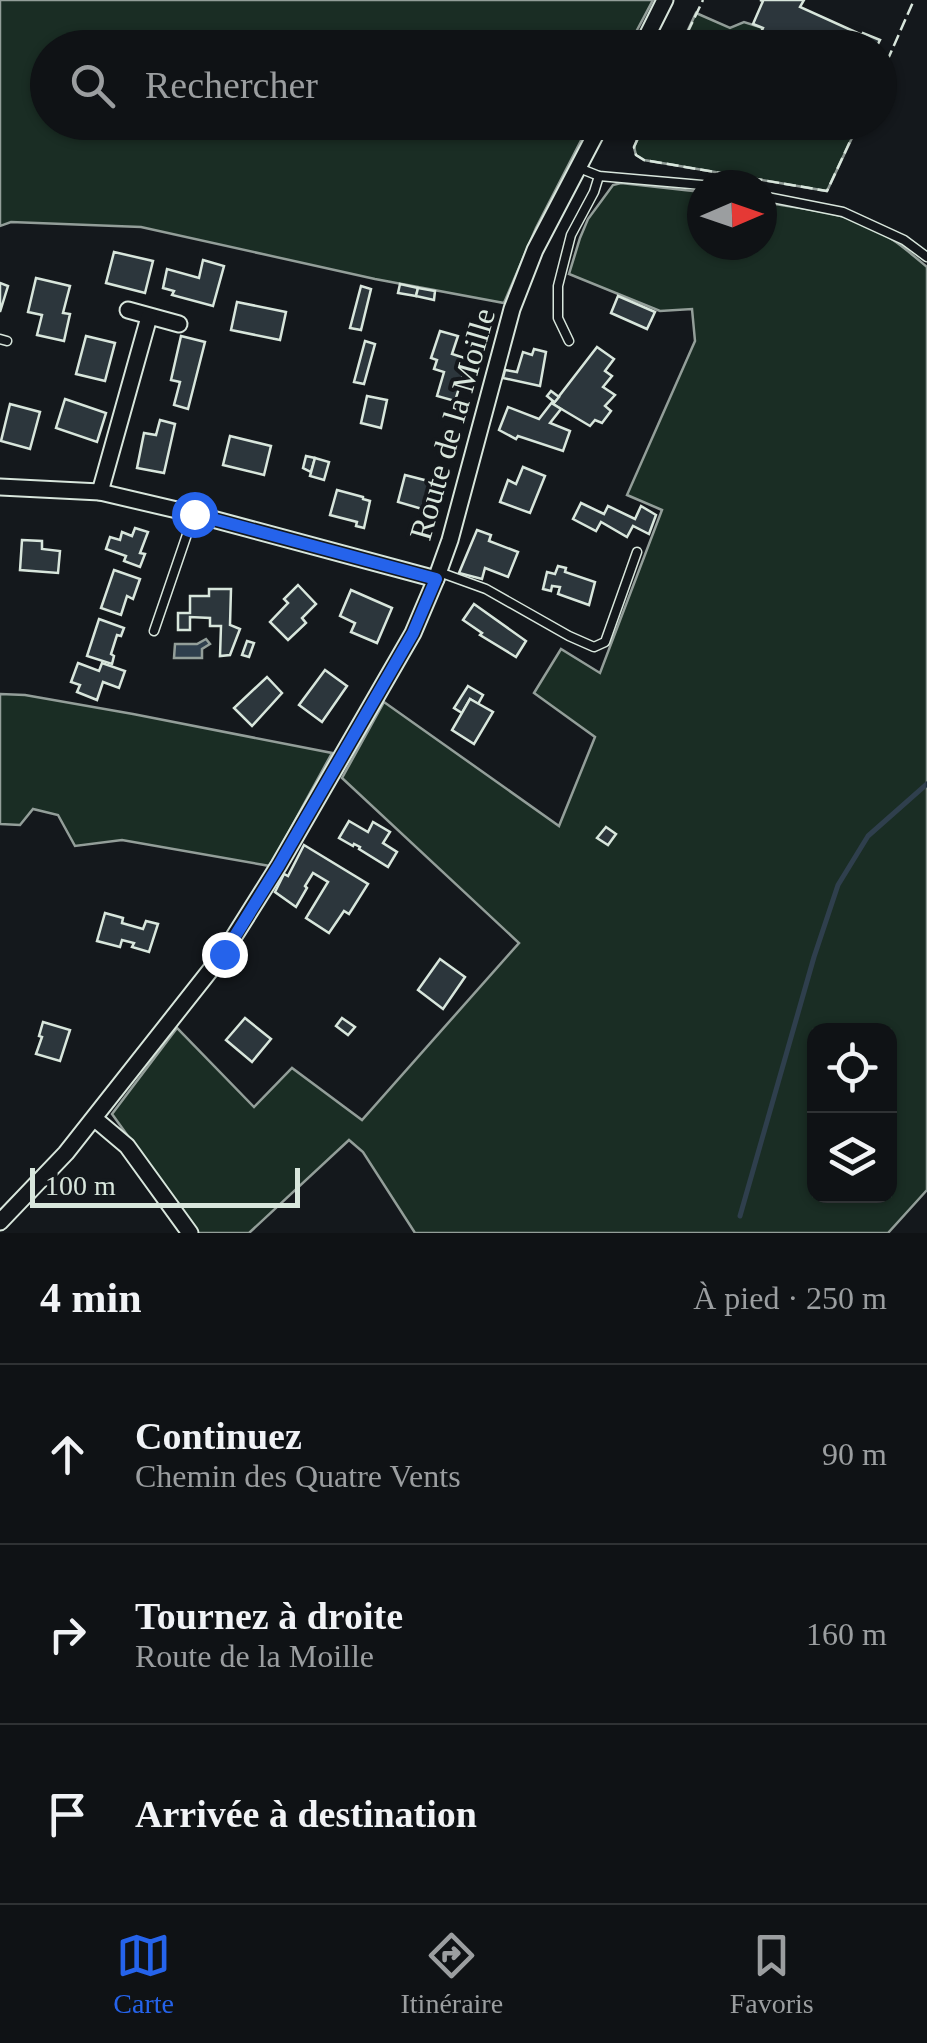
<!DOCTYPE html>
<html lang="fr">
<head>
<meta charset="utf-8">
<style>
  :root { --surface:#0f1215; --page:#1d2022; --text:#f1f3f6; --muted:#9b9ea0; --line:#2f3234; --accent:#2563eb }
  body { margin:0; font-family:"Times New Roman",serif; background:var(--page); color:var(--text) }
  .controls { position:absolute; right:30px; bottom:30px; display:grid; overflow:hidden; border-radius:20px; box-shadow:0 2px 8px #0004 }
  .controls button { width:90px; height:90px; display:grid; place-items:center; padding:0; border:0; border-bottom:2px solid var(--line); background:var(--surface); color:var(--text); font:50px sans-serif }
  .compass { position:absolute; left:687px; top:170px; width:90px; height:90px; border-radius:50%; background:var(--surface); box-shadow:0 2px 8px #0004; rotate:88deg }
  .scale { position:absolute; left:30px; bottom:25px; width:270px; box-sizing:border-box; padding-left:10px; border:5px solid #d8e6dc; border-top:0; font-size:28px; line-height:35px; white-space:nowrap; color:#d8e6dc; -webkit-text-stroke:8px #14181c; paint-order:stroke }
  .stop { position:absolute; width:30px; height:30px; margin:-22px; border:8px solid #2563eb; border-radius:50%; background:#fff }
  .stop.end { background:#2563eb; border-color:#fff; box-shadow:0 2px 10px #0008 }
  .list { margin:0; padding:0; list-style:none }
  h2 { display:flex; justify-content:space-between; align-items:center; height:130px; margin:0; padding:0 40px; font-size:42px }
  h2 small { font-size:32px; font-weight:400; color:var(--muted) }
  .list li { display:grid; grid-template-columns:65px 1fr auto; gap:30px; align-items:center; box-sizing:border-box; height:180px; padding:0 40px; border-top:2px solid var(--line) }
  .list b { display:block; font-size:38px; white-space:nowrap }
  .list p { margin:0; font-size:32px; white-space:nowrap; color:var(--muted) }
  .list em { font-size:32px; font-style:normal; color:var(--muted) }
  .icon { flex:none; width:55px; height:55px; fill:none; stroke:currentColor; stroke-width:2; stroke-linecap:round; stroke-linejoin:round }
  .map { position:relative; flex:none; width:927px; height:1233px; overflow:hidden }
  .search { position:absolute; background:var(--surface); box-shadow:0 2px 8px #0004; left:30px; right:30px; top:30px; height:110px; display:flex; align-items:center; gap:25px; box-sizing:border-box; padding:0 35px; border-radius:55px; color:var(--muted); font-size:38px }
  .sheet { height:670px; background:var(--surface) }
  nav { display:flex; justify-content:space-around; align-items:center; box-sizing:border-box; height:140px; border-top:2px solid var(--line); background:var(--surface); font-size:28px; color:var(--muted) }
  nav a { display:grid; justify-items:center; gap:5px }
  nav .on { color:var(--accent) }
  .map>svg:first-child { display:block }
</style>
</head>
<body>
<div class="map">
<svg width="927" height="1233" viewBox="0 0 927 1233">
  <rect width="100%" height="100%" fill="#14181c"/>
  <g fill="#1a2d24" stroke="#939e99" stroke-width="2.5" fill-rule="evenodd">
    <polygon points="0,0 653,0 628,47 48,48 48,122 590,123 536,228 504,303 375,279 141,227 11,222 0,226"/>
    <polygon points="696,13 730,28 744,22 763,28 754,47 680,47"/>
    <polygon points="645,123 726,123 760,137 767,135 772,123 859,123 827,191 644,160 636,155 634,147"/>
    <path d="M 621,183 L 702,192 L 702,245 L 762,245 L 762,202 C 797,208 837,211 869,226 C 891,236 909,252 927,267 L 927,1190 L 888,1233 L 415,1233 L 363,1152 L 349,1140 L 249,1233 L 198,1233 L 112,1114 L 177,1028 L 254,1107 L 292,1068 L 362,1120 L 519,943 L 342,778 L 384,702 L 559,826 L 595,737 L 534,693 L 561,649 L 600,673 L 662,510 L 627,495 L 695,341 L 692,309 L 660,311 L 569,274 L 580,238 L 588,219 L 613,185 ZM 814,1030 L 890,1030 L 890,1196 L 814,1196 Z"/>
    <polygon points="0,694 25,695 133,714 332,753 270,866 122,840 75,846 58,815 33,809 20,825 0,824"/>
  </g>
  <polygon fill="#2f3f4d" stroke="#939e99" stroke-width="2.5" points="206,639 210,644 202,649 202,658 174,658 175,644 197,644"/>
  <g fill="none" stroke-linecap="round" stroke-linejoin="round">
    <polyline stroke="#2f3f4d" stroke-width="5" points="740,1216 814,957 838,885 868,836 927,784"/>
  </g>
  <g fill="#2c363c" stroke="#d8e6dc" stroke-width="2.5">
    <polygon points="760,0 804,0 800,7 862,35 863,33 880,40 876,48 754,48 763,28 753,24 763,1"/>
    <polygon points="114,252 153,261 145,293 106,283"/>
    <polygon points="203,260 224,266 213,306 172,295 174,291 163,288 167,269 199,278"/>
    <polygon points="36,278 70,286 63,313 70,314 64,341 37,335 42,315 28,312"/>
    <polygon points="0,283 8,286 0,312"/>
    <polygon points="400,284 418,288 416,296 398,293"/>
    <polygon points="361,286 371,289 361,330 350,328"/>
    <polygon points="418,288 435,291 434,300 416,296"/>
    <polygon points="618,296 655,312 647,329 611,313"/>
    <polygon points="237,302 286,312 280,340 231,330"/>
    <polygon points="440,331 458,336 452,354 468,359 455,401 437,396 444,372 434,369 437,360 431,358"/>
    <polygon points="86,336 115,343 105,381 76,374"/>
    <polygon points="181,336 205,342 188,409 174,405 180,382 171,380"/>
    <polygon points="365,341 375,344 364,384 354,382"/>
    <polygon points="597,347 614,359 605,371 612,376 603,387 615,395 605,406 611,411 602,423 595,420 590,426 553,404"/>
    <polygon points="534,349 546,352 540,386 503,378 505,370 517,372 523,352 532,355"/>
    <polygon points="551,391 559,397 553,404 561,409 550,423 570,431 563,451 518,436 516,439 499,430 508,407 539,419 553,401 547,396"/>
    <polygon points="367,396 387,400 381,428 361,423"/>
    <polygon points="65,399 106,413 97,442 56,428"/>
    <polygon points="10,404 40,412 30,449 1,441"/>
    <polygon points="160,420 175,424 164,473 137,468 144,433 156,435"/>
    <polygon points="230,436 271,446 264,475 223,465"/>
    <polygon points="306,456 315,458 311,472 303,468"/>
    <polygon points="315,458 329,462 324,480 310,476"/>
    <polygon points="523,467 545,476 530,513 500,502 508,480 516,484"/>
    <polygon points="405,475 436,483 429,511 398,502"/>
    <polygon points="337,490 363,497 363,499 370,501 364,528 356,526 357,522 330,515"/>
    <polygon points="581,503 604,514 608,506 635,519 641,506 656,515 649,534 633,526 627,537 601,522 596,531 573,519"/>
    <polygon points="135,528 148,532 140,553 145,554 140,567 124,561 126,556 106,549 110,537 120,540 122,532 132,536"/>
    <polygon points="477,530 491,535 489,541 518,552 508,577 485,568 482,579 459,573"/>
    <polygon points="22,540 42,541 42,549 60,551 58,573 20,570"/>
    <polygon points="558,566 566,568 565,572 595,582 589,605 558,594 560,587 552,586 551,591 543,589 547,572 555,574"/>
    <polygon points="114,570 140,579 133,599 127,596 121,615 101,608"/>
    <polygon points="298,585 316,604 302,618 306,623 288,640 270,622 288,603 284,599"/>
    <polygon points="209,589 231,589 230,625 240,629 230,655 220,656 221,626 210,626 210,618 190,617 190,630 178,630 178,613 190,613 190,596 209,596"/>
    <polygon points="351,590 392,608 377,643 351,632 355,623 340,616"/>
    <polygon points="474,604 526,641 516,657 480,635 482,633 463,620"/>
    <polygon points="99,619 124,628 121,636 117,635 111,654 114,656 112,664 87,656"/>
    <polygon points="247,641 254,643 249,657 242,655"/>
    <polygon points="78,663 99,671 102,663 125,671 119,688 103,682 97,700 77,692 80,685 71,682"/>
    <polygon points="325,670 347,686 322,722 299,705"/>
    <polygon points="267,677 282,693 252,726 234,708"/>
    <polygon points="468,686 483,695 478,704 470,699 462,713 454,708"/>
    <polygon points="470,699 493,712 474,744 452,730"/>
    <polygon points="349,821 368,832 373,822 390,832 383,843 397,852 388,867 359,849 360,847 354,844 353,846 339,838"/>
    <polygon points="606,827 616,834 608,845 597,838"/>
    <polygon points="304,845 368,884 349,914 344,911 329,933 306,918 328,882 313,873 305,886 307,888 296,907 275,892 284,874 288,876"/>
    <polygon points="105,913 123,918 122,923 143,929 146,921 158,924 149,952 132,947 134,943 122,940 120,947 97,941"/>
    <polygon points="440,959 465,977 443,1009 418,990"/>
    <polygon points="245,1018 271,1039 252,1062 226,1040"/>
    <polygon points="342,1018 355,1027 348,1035 336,1026"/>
    <polygon points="43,1022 70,1030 60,1061 36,1054 42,1037 39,1036"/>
  </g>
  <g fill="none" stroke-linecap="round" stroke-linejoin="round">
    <g stroke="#d8e6dc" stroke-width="11">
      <g id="service">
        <polyline points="579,168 599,176 702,185"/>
        <polyline points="762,196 843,212 904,240 927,257"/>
        <polyline points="0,339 7,341"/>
        <polyline points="569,341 558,318 558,286 571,235 594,192 599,176"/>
        <polyline points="439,572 486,589 569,636 594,647 605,642 637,552"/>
        <polyline points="154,631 194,514"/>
      </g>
    </g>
    <g stroke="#d8e6dc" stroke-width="19">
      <g id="minor">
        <polyline points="641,48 665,0"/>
        <polyline points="128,310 179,324"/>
        <polyline points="0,487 100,492 194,514 436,579"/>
        <polyline points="100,492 149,317"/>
        <polyline points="95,1119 127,1146 190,1233"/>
        <polyline points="0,1222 66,1153 223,954 279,865 413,633 436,579 450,540 512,309 535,250 602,122"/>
      </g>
    </g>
    <use href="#service" stroke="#14181c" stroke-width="8"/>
    <use href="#minor" stroke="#14181c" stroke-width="15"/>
    <g stroke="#d8e6dc" stroke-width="2.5" stroke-dasharray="12 5" stroke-linecap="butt">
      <polyline points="680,48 703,0"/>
      <polyline points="880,77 914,0"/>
      <polyline points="645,122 634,147 636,155 644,160 827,191 859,122"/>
    </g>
  </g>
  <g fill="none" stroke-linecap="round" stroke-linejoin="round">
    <polyline stroke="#2563eb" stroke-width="12" points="194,514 436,579 413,633 279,865 224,954"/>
  </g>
  <g text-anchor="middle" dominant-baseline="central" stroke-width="8" stroke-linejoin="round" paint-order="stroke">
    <g font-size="32" fill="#d8e6dc" stroke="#14181c">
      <text transform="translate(452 424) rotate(-74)">Route de la Moille</text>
    </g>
  </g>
</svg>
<div class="controls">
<button><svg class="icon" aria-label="locate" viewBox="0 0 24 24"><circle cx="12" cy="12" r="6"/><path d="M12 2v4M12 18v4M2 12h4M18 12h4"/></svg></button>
<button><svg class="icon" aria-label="layers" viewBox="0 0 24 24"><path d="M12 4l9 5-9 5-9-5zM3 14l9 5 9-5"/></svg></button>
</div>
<svg class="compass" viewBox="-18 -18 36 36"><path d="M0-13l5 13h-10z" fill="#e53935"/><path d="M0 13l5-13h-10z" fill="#9b9ea0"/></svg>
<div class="scale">100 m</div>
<div class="stop" style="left:194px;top:514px"></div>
<div class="stop end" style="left:224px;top:954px"></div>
<div class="search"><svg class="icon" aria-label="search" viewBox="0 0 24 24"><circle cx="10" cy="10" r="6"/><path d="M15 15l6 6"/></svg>Rechercher</div>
</div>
<section class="sheet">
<h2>4 min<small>À pied · 250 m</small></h2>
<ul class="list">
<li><svg class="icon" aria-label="ahead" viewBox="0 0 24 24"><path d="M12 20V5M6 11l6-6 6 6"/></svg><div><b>Continuez</b><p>Chemin des Quatre Vents</p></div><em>90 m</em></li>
<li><svg class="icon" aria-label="right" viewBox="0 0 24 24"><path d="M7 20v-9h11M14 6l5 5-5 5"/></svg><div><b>Tournez à droite</b><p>Route de la Moille</p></div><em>160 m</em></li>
<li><svg class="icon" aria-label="arrive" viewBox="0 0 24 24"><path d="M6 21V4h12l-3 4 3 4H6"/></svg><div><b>Arrivée à destination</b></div></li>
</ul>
</section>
<nav>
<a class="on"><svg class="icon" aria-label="map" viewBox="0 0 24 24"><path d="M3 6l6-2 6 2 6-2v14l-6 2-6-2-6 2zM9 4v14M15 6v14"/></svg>Carte</a>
<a><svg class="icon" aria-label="directions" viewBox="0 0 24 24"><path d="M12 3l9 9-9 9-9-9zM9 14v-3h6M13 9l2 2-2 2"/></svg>Itinéraire</a>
<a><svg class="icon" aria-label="saved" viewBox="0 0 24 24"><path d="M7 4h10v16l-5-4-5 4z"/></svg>Favoris</a>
</nav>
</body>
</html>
